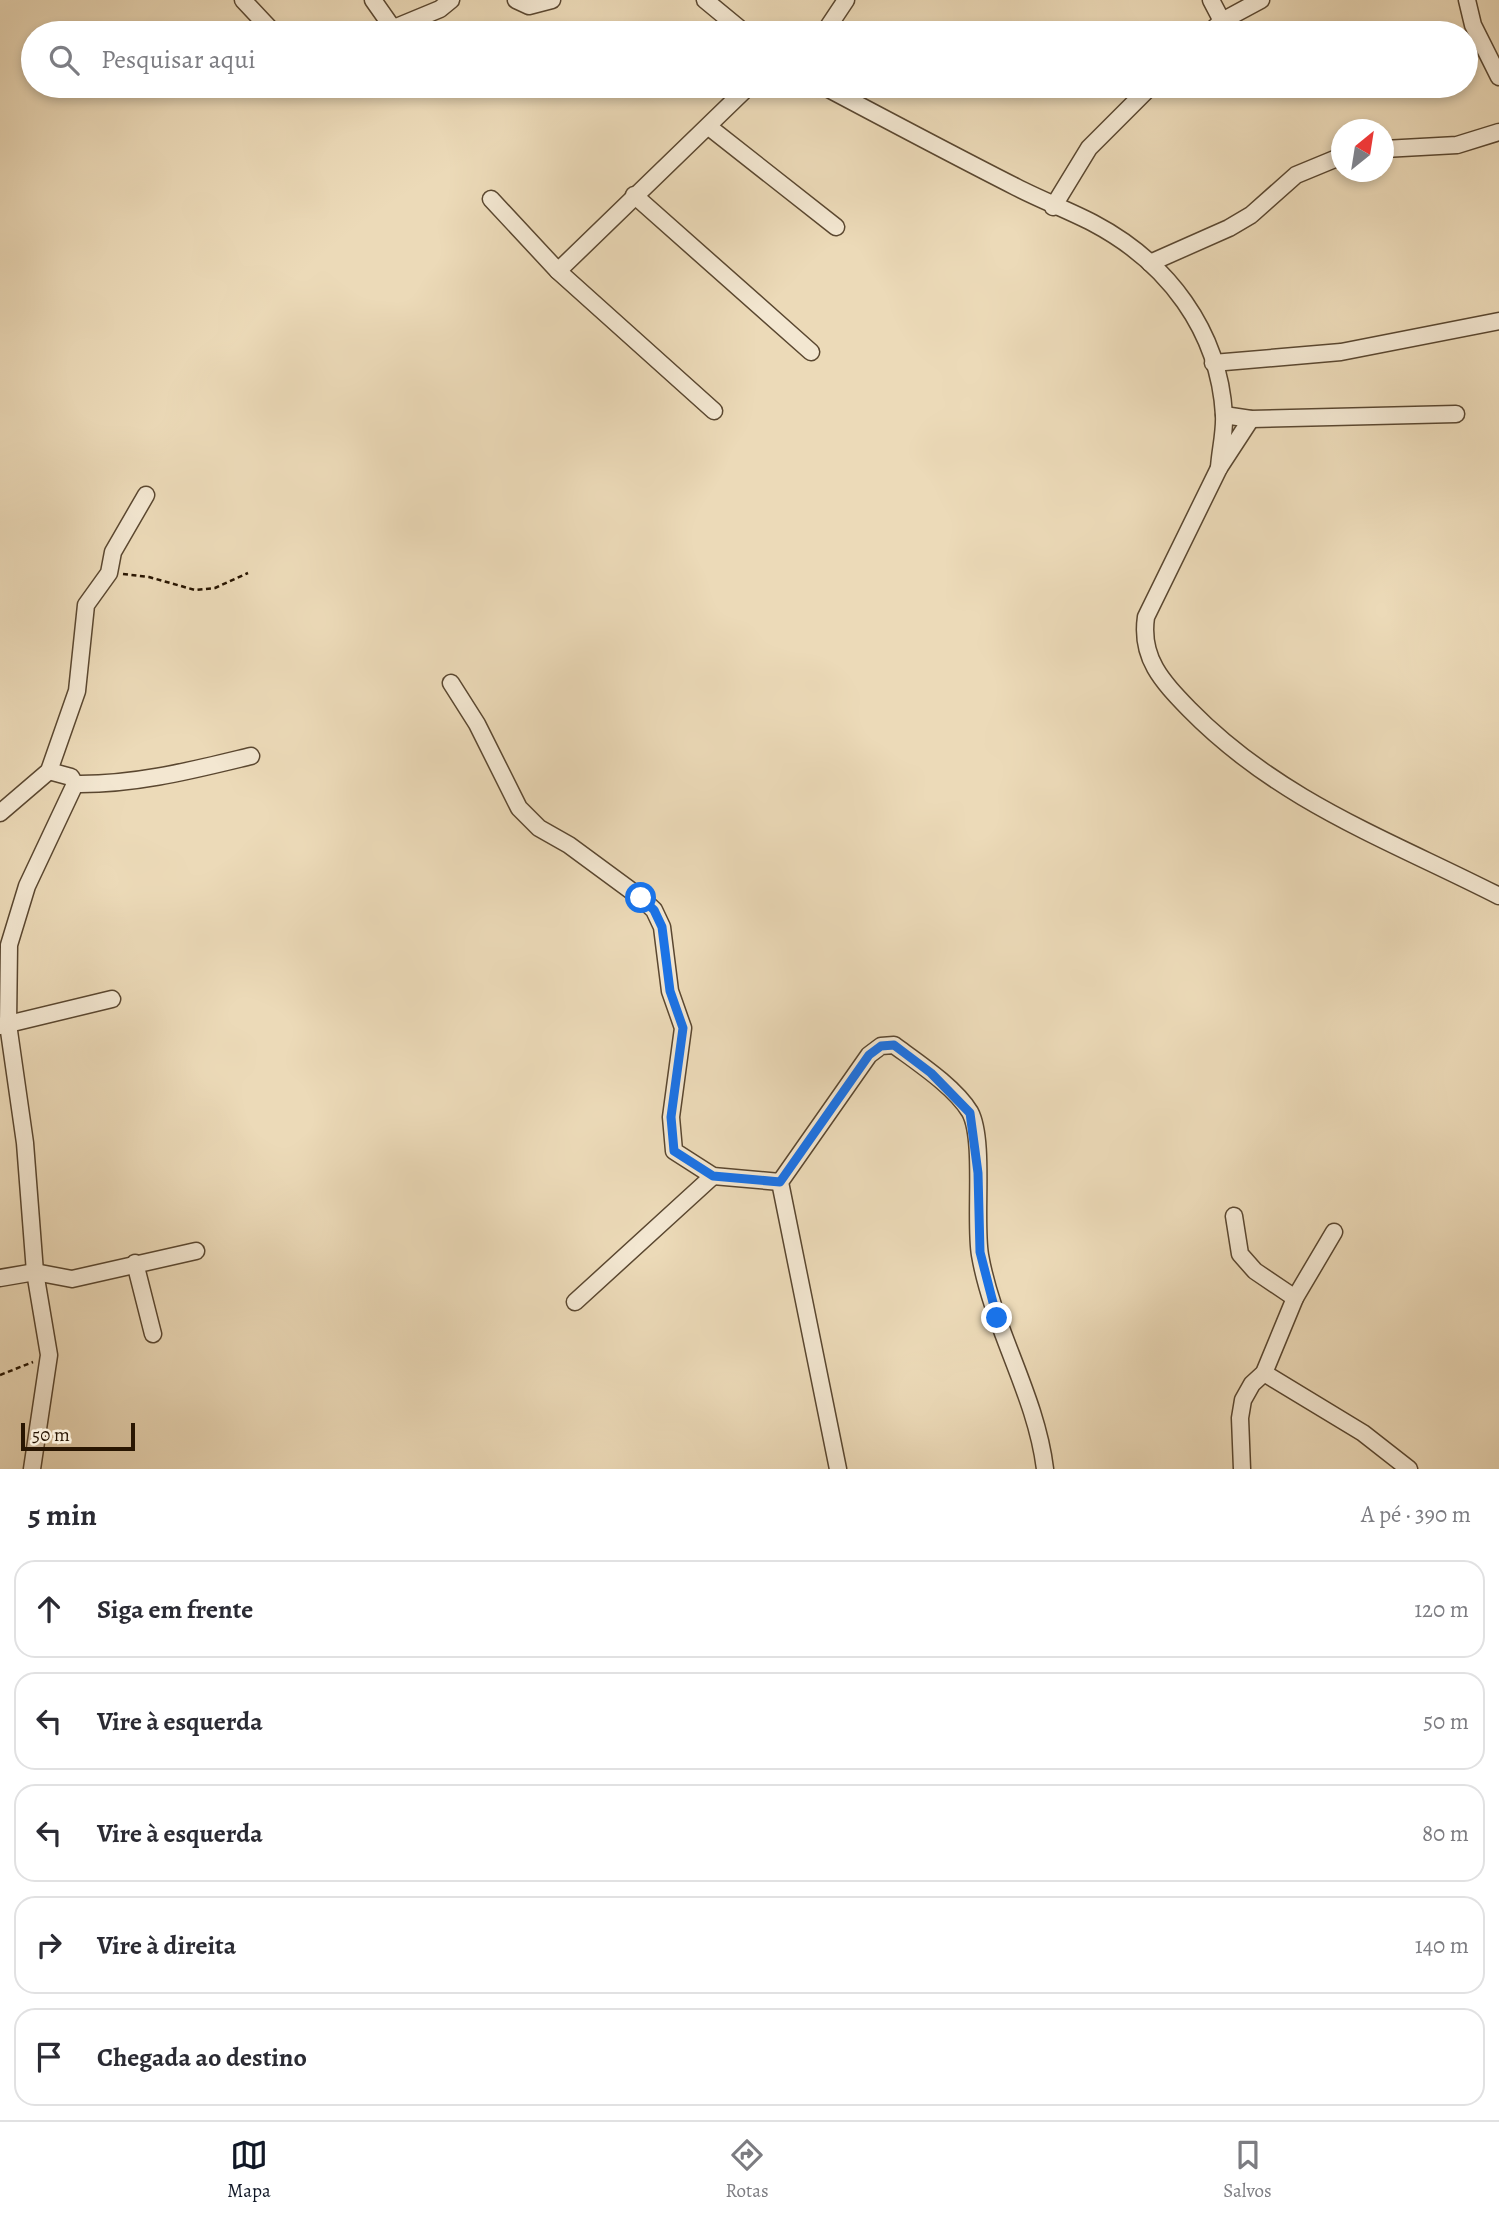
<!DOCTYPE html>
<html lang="pt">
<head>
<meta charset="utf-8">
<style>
  :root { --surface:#fff; --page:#f2f2f3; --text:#2b2b33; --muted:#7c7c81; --line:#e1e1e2; --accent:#111827 }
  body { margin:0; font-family:Alegreya,serif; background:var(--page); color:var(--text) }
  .compass { position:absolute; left:1331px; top:119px; width:63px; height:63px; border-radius:50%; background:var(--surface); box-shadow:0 4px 10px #0003; rotate:30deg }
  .scale { position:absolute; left:21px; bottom:18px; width:114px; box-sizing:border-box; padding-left:7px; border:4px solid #291602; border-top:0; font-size:19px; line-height:24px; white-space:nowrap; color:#291602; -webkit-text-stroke:5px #f3e7d1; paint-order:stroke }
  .stop { position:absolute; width:21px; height:21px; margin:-16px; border:5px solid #1a73e8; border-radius:50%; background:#fff }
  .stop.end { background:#1a73e8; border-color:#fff; box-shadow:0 2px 7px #0008 }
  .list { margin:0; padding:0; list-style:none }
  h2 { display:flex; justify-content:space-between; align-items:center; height:91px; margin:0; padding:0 28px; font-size:30px }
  h2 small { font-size:23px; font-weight:400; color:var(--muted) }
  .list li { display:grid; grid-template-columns:46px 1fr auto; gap:21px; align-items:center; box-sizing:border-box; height:98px; margin:0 14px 14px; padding:0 14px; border:2px solid var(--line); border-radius:21px }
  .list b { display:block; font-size:26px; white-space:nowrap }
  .list em { font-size:23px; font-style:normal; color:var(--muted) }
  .icon { flex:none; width:38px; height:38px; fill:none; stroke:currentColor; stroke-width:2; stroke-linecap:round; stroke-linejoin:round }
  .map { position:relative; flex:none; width:1499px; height:1469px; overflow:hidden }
  .search { position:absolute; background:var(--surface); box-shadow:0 4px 10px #0003; left:21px; right:21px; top:21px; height:77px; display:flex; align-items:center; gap:18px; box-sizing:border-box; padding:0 24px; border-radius:38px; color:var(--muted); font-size:26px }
  .sheet { height:651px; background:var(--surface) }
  nav { display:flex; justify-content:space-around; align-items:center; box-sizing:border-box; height:98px; border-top:2px solid var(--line); background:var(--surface); font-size:19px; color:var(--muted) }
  nav a { display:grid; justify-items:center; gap:4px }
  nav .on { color:var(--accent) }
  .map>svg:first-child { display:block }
</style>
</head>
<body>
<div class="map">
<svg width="1499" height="1469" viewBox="0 0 1499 1469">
  <rect width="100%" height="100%" fill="#ecdab8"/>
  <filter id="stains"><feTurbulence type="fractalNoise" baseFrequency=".00286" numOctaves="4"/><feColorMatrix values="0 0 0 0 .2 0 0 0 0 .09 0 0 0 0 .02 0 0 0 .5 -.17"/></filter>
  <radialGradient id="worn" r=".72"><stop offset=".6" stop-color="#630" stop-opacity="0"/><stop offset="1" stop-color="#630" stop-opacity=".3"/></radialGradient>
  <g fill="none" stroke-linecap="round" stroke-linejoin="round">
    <g stroke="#5a4730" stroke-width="19">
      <g id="minor">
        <polyline points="243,0 274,33"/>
        <polyline points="373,0 392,27"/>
        <polyline points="516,0 529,6 552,0"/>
        <polyline points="705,0 745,33"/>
        <polyline points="1211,0 1222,21"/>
        <polyline points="1467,0 1473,25 1499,77"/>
        <polyline points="382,33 440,9 451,0"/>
        <polyline points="824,33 846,0"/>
        <polyline points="1209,33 1222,21 1261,0"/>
        <path d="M 823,86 C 887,120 951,154 1016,187 C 1041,200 1068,210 1093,223 C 1167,262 1219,330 1224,415 C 1225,432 1220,451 1219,468"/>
        <polyline points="709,127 836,227"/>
        <polyline points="1384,149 1457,145 1499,132"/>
        <polyline points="634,195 811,352"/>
        <polyline points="491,199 558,271 749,86"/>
        <polyline points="1053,207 1089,148 1151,86"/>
        <polyline points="1150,263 1229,228 1251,215 1296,175 1342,156"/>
        <polyline points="558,271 714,411"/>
        <polyline points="1213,363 1341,352 1499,321"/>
        <polyline points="1224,415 1251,419 1456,414"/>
        <path d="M 1251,419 L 1219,468 L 1146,617 C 1140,658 1162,681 1189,709 C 1279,801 1387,839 1499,896"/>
        <polyline points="451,683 477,724 519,808 539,828 569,845 641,898 654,910 662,927 670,991 683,1028 671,1117 674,1151 713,1176 780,1182"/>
        <path d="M 49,771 L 71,777 L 75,784 C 136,785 193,770 251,756"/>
        <polyline points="0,813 49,771 77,691 86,605 109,573 113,552 146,495"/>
        <polyline points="0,1026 112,999"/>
        <polyline points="1234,1216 1240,1254 1255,1271 1295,1298"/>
        <polyline points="135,1263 153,1334"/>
        <polyline points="0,1278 35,1272 72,1279 196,1251"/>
        <polyline points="575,1302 713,1176"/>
        <polyline points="1264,1373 1363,1433 1409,1469"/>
        <polyline points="32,1469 49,1355 35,1272 25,1143 8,1024 9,945 27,886 75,784"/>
        <path d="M 838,1469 L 780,1182 L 869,1055 L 881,1046 L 894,1045 C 917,1062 955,1087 970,1112 C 985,1140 974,1220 980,1255 C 993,1329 1036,1395 1045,1469"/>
        <polyline points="1242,1469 1240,1418 1243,1400 1252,1384 1264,1373 1295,1298 1334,1232"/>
      </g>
    </g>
    <g stroke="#291602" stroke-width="2.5" stroke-dasharray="5 3.5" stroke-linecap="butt">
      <polyline points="123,574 149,577 195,590 215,588 248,573"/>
      <polyline points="0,1375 33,1362"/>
    </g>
    <use href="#minor" stroke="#f3e7d1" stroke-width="16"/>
  </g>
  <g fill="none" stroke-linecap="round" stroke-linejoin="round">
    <polyline stroke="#1a73e8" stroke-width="9" points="641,898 654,910 662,927 670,991 683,1028 671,1117 674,1151 713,1176 780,1182 869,1055 881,1046 894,1045 931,1073 970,1113 978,1173 980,1252 997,1318"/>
  </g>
  <rect width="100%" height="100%" filter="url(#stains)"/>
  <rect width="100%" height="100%" fill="url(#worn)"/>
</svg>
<svg class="compass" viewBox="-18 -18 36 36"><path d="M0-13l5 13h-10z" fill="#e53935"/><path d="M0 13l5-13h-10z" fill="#7c7c81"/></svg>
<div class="scale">50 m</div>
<div class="stop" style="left:641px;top:898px"></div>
<div class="stop end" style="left:997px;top:1318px"></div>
<div class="search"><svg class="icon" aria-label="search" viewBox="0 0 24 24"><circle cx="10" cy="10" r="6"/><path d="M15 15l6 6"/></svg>Pesquisar aqui</div>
</div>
<section class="sheet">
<h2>5 min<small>A pé · 390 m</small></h2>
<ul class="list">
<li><svg class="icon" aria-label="ahead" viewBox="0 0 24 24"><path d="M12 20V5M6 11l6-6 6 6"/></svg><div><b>Siga em frente</b></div><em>120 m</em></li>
<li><svg class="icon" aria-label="left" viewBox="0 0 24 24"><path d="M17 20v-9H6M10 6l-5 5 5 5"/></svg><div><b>Vire à esquerda</b></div><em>50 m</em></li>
<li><svg class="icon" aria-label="left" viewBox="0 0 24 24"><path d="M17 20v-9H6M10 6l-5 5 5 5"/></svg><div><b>Vire à esquerda</b></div><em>80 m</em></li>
<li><svg class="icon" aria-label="right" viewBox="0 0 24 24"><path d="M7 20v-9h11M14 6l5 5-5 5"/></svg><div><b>Vire à direita</b></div><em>140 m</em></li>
<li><svg class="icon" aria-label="arrive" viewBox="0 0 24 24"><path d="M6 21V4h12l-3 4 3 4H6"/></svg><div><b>Chegada ao destino</b></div></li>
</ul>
</section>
<nav>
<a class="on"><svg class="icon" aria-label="map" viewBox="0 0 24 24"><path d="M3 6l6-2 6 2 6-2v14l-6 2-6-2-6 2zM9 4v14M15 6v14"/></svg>Mapa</a>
<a><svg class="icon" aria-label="directions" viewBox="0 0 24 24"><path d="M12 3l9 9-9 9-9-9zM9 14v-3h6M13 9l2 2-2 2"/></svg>Rotas</a>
<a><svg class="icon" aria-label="saved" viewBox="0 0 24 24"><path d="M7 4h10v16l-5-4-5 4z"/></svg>Salvos</a>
</nav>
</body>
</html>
